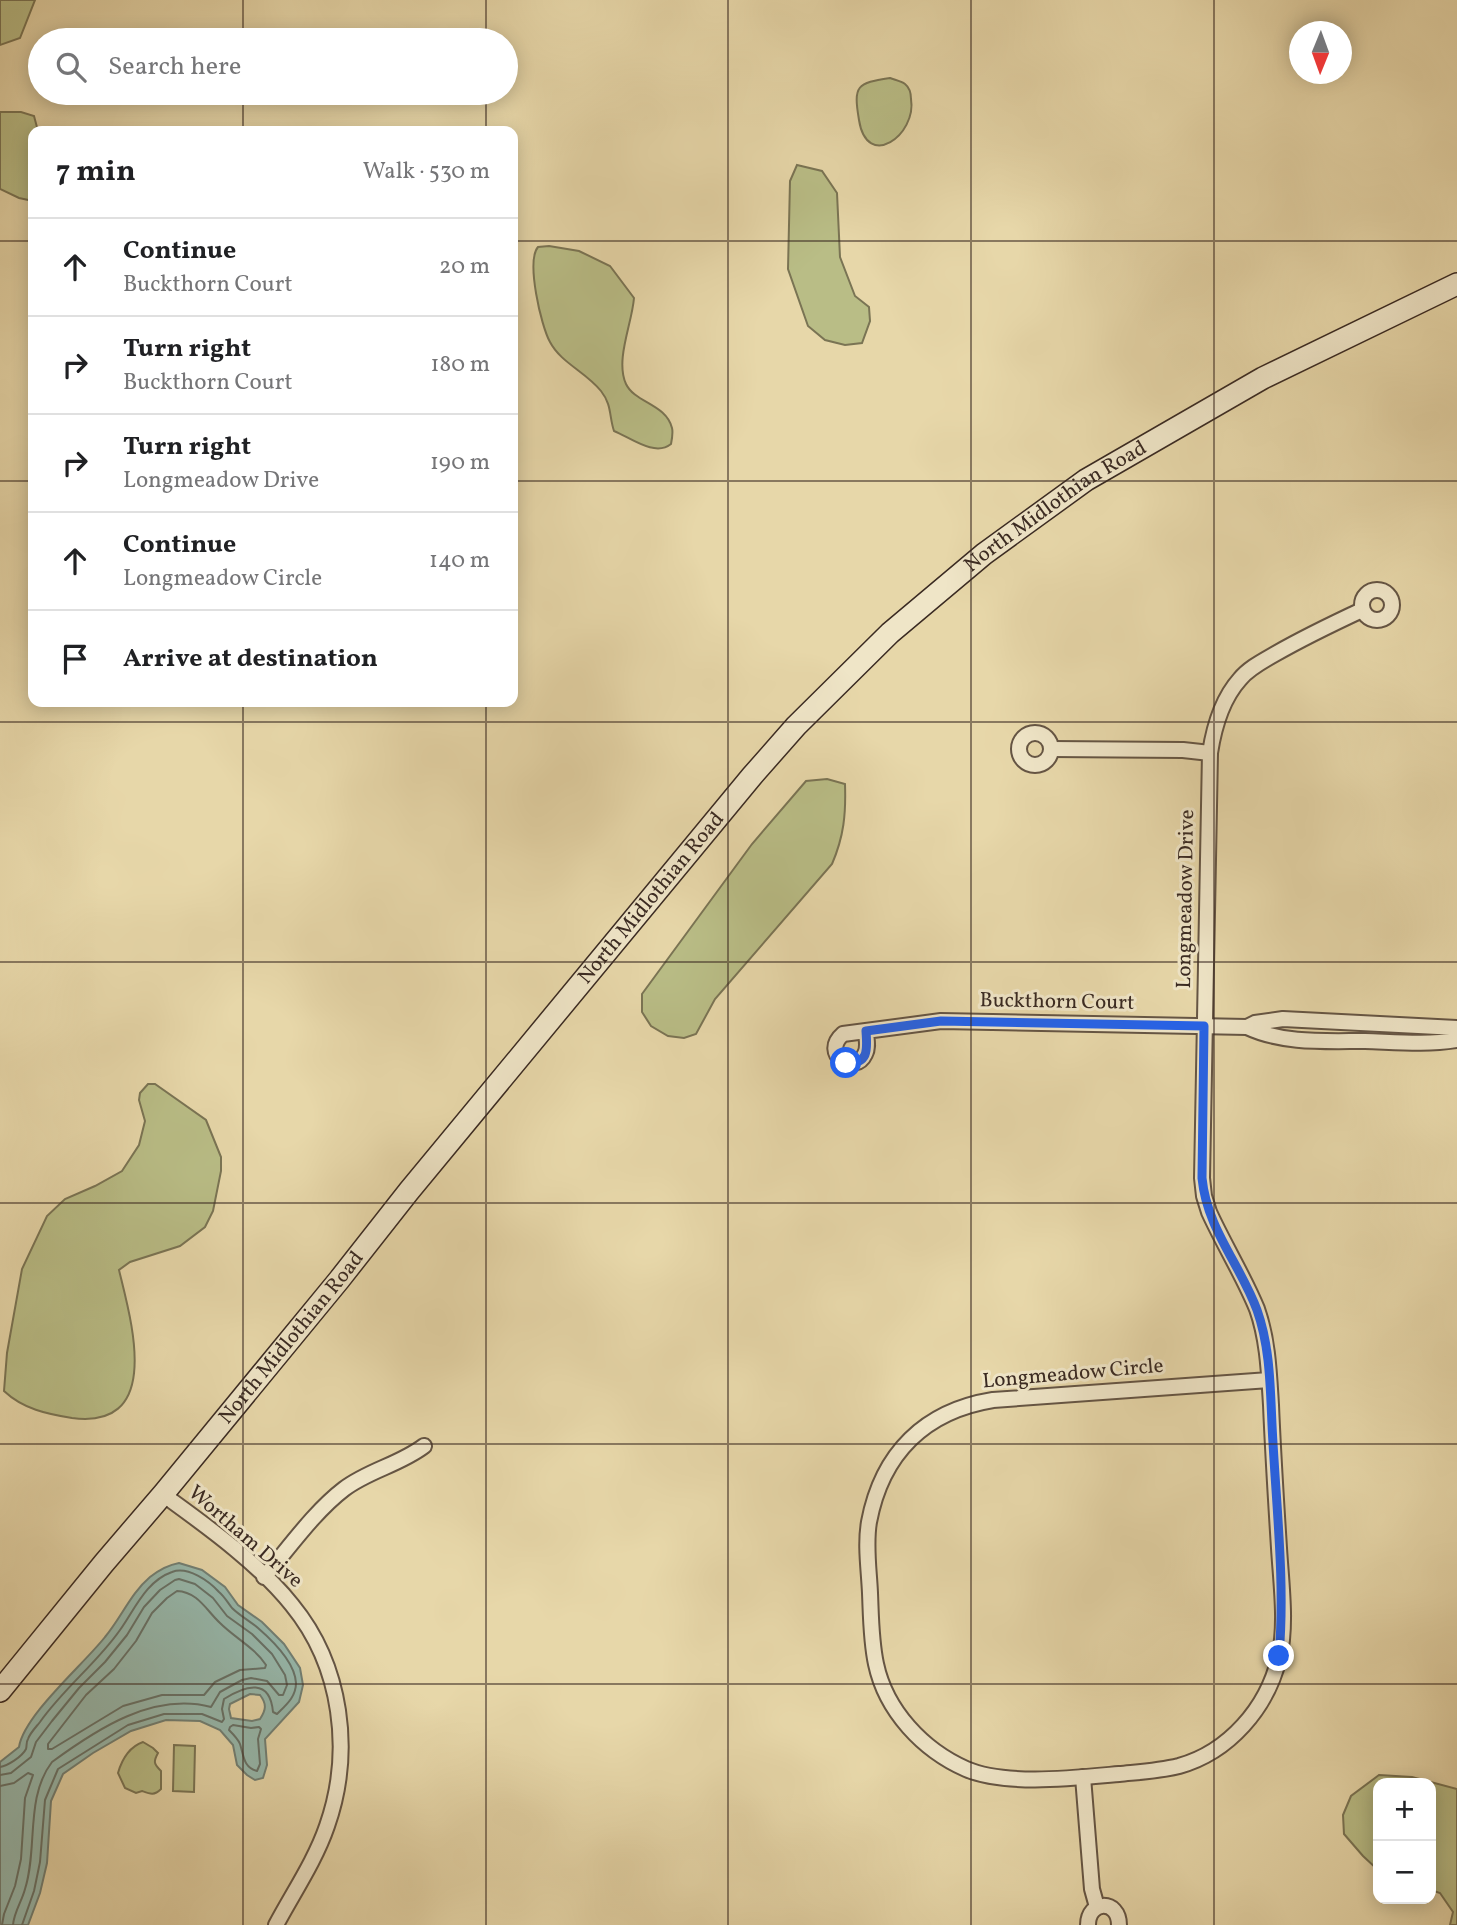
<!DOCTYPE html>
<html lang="en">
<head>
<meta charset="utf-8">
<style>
  :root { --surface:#fff; --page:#f2f2f2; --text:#202124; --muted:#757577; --line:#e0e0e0 }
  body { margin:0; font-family:Vollkorn,serif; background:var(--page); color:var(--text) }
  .controls { position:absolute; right:21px; bottom:21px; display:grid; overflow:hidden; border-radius:14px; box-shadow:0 4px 18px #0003 }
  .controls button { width:63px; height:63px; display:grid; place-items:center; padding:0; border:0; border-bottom:2px solid var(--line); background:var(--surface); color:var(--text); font:35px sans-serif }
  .compass { position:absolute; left:1289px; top:21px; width:63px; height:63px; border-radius:50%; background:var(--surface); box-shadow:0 4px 18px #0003; rotate:181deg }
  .stop { position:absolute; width:21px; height:21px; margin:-16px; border:5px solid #2563eb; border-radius:50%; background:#fff }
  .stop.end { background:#2563eb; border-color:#fff; box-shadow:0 2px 7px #0008 }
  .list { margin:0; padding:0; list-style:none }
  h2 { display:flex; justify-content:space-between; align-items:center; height:91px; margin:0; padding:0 28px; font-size:30px }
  h2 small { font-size:23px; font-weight:400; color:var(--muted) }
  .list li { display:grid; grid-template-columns:46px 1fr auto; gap:21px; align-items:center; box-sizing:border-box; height:98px; padding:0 28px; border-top:2px solid var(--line) }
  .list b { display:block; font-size:26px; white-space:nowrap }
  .list p { margin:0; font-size:23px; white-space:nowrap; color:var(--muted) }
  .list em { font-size:23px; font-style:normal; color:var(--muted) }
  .icon { flex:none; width:38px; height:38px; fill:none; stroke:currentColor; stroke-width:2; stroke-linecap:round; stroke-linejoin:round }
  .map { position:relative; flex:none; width:1457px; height:1925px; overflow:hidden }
  .search { position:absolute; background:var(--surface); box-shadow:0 4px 18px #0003; left:28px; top:28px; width:490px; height:77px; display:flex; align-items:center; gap:18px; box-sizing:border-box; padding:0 24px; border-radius:38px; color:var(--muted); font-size:26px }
  .panel { position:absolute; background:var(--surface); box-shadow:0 4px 18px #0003; left:28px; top:126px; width:490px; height:581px; border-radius:14px }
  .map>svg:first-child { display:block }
</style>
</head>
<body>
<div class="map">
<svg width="1457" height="1925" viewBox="0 0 1457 1925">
  <rect width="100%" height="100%" fill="#e7d7a9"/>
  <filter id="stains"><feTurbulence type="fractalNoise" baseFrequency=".00286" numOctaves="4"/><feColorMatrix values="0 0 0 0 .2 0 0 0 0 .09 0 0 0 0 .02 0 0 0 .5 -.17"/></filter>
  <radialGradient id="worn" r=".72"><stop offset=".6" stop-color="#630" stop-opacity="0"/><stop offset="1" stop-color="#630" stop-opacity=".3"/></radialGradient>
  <g fill="#b9bd86" stroke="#7a7454" stroke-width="2">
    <polygon points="0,0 35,0 20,38 0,45"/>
    <path d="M 890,78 C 895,80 901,81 905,84 C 910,88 911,93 911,99 C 917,135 867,171 859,120 C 853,85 857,83 890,78 Z"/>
    <polygon points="0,112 21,112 34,116 38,131 33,131 33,201 19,198 0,189"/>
    <polygon points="797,165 822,171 837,193 840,257 855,296 869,307 870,321 862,343 845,345 825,340 808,326 788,269 790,181"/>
    <path d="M 549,246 L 579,251 L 610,266 L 634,298 C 632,324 615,360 626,384 C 635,403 666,404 672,428 C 673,432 672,439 671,444 C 655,457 631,438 614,431 C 609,416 612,405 601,391 C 586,372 561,363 550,342 C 541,326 526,261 538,247 Z"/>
    <path d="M 827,779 L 845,784 C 846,814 844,836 832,864 L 715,999 L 696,1034 L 684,1038 L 668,1036 L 651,1026 L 642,1012 L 642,994 L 752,844 L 806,781 Z"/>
    <path d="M 148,1084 L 155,1084 L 206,1120 L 221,1157 L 221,1171 L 213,1211 L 205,1227 L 180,1246 L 130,1262 L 119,1270 C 131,1320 164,1430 72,1418 C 47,1414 23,1409 4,1391 L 7,1353 L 22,1269 L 47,1216 L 65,1199 L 95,1186 L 122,1171 L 139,1145 L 145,1121 L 139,1100 L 140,1093 Z"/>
    <path d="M 143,1742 L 153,1748 L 158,1753 C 153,1762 154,1764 161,1771 L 161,1789 C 154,1796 150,1794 142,1791 L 136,1793 L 125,1788 L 118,1773 C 122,1759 129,1747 143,1742 Z"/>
    <polygon points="174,1745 195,1746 194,1792 173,1791"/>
    <polygon points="1379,1775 1412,1777 1457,1789 1457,1925 1450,1925 1453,1912 1440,1893 1431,1890 1431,1783 1378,1783 1378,1870 1363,1856 1344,1834 1343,1815 1351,1796"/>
  </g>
  <path fill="#97b9ad" stroke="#728075" stroke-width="2" fill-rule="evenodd" d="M 179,1563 L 202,1570 L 225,1587 L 238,1605 L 262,1622 L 284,1644 L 300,1668 L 303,1685 L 299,1702 L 265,1739 L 267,1765 L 263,1778 L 255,1780 L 247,1775 L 237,1765 L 233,1745 L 220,1730 L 200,1721 L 166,1720 L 131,1731 L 93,1753 L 63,1774 L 51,1801 L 47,1863 L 40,1893 L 28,1925 L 0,1925 L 0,1762 L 19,1747 C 24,1715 84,1664 105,1637 C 121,1618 131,1593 150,1577 C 159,1570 168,1565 179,1563 ZM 250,1694 L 260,1695 C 267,1704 266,1710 260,1719 L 252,1721 L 231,1718 L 229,1709 L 230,1704 Z"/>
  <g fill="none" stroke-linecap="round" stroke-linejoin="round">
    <g stroke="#687268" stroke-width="2">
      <path d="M 177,1591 C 198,1592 206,1610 220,1623 C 235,1638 254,1647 266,1665 L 265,1668 L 240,1670 L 215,1682 L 204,1695 L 162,1695 L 123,1706 L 52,1749 L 48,1749 L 48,1744 L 86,1695 L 114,1669 L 136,1641 L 152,1613 L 167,1598 Z"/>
      <path d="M 233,1725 L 251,1728 L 259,1727 L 261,1729 L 258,1739 L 260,1764 L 257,1771 C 243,1767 244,1756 240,1744 C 238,1739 233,1734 229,1730 L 230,1727 Z"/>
      <path d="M 0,1767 C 7,1766 22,1757 26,1749 C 27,1746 26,1742 28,1739 C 30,1733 36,1727 40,1722 C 64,1688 97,1663 120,1630 C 135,1609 146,1581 172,1572 C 188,1566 209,1581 219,1592 C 224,1596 228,1603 232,1608 C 240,1616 250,1621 258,1628 C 273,1641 295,1662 296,1683 C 296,1697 286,1705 277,1714 L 273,1712 C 270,1678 246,1685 224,1699 L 222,1709 L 224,1719 L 222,1722 L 202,1714 L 164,1714 L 128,1725 L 58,1769 L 45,1800 L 40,1862 L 34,1891 L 22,1925"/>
      <path d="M 0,1775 L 11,1773 L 31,1757 L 36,1742 L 52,1721 L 79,1688 L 105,1662 L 127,1635 L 144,1607 L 160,1590 L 175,1580 L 179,1579 L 195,1584 L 213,1598 L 227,1616 L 252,1634 L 272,1654 L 285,1675 L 287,1685 L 283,1695 L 279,1695 L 267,1681 L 251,1678 L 242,1680 L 220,1692 L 211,1707 C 153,1692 97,1729 52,1762 C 25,1797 38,1848 25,1889 C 22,1901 14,1912 13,1925"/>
      <polyline points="0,1786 14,1783 28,1773 33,1775 25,1798 21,1859 15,1886 4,1914 2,1925"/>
    </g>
    <g stroke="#655544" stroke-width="18">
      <g id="minor">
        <circle cx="1377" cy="605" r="15"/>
        <circle cx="1035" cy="749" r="16"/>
        <polyline points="1051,749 1183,750 1210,753"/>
        <polyline points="1247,1027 1255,1023 1283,1019 1457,1028"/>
        <path d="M 866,1031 C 866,1038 869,1047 865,1054 C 855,1076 820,1054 843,1034 L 941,1021 L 1247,1027 C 1283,1044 1326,1041 1365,1041 C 1396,1042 1427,1045 1457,1040"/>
        <path d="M 1269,1380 L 993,1400 C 925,1411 882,1453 869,1522 C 865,1545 869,1570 870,1593 C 871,1617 871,1641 876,1664 C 886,1711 923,1750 966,1769 C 1005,1786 1075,1778 1119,1774 C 1139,1772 1159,1771 1179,1766 C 1229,1752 1267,1708 1279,1658 C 1287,1625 1281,1582 1279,1548 C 1276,1501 1273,1453 1271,1405 C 1269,1373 1268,1340 1257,1309 C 1244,1277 1224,1245 1209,1212 L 1204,1196 L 1202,1178 L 1210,753 C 1214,727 1222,699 1240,679 C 1249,668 1263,661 1275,654 C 1303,638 1332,624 1362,610"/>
        <path d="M 164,1493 L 172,1501 C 212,1530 261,1566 292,1605 C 342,1666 353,1752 327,1826 C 315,1861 293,1893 276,1925"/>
        <path d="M 264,1577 C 289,1548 314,1512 344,1489 C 369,1470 399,1465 424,1446"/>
        <polyline points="1083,1777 1092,1889 1097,1907"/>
        <path d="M 1088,1925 C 1088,1900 1119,1899 1119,1925"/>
      </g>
    </g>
    <g stroke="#3a2a22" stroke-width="24">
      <g id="secondary">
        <path id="s1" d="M 0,1691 L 104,1563 L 164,1493 L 339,1280 L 409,1191 L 752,776 L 796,726 L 890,633 L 984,554 L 1086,480 L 1263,378 L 1457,284"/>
      </g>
    </g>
    <use href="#minor" stroke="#efe5c7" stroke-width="14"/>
    <use href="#secondary" stroke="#efe5c7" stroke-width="21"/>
  </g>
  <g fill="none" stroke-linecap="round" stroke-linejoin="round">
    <path stroke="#2563eb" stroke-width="9" d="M 846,1063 C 870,1064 867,1048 866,1031 L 941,1021 L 1204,1026 L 1202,1178 C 1207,1229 1240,1264 1257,1310 C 1272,1352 1270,1399 1273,1443 C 1277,1514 1285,1586 1279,1656"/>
  </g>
  <path fill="none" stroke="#3a2a22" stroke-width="2" stroke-opacity="0.55" d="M 243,0 L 243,40M 486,0 L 486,40M 728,0 L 728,1925M 971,0 L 971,1925M 1214,0 L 1214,1925M 243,93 L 243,131M 486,93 L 486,131M 0,241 L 33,241M 513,241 L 1457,241M 0,481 L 33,481M 513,481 L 1457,481M 243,702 L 243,1925M 486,702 L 486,1925M 0,722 L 1457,722M 0,962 L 1457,962M 0,1203 L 1457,1203M 0,1444 L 1457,1444M 0,1684 L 1457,1684"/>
  <g text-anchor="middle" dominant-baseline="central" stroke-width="6" stroke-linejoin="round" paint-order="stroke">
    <g font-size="21" fill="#3a2a22" stroke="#efe5c7">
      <text stroke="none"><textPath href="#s1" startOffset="1592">North Midlothian Road</textPath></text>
      <text stroke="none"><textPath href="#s1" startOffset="1026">North Midlothian Road</textPath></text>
      <text transform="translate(1186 899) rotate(-89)">Longmeadow Drive</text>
      <text transform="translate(1057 1002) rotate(1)">Buckthorn Court</text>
      <text stroke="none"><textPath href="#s1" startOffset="458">North Midlothian Road</textPath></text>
      <text transform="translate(1073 1374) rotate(-5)">Longmeadow Circle</text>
      <text transform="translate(245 1537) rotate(41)">Wortham Drive</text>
    </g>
  </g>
  <rect width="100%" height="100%" filter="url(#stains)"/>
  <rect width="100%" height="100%" fill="url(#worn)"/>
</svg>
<div class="controls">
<button>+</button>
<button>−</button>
</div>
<svg class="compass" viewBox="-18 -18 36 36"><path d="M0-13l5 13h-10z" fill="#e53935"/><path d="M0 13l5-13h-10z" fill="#757577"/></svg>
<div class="stop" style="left:846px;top:1063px"></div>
<div class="stop end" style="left:1279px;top:1656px"></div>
<div class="search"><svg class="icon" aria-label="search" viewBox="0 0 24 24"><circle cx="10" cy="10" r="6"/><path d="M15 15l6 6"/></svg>Search here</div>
<section class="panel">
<h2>7 min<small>Walk · 530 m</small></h2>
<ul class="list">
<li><svg class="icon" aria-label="ahead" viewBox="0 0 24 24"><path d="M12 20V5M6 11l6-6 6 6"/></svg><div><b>Continue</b><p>Buckthorn Court</p></div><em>20 m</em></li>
<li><svg class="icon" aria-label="right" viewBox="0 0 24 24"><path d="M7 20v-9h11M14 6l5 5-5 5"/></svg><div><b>Turn right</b><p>Buckthorn Court</p></div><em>180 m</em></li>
<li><svg class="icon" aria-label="right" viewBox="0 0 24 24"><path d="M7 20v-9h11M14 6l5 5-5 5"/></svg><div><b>Turn right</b><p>Longmeadow Drive</p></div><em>190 m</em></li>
<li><svg class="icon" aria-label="ahead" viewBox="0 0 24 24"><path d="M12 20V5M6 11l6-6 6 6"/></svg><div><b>Continue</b><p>Longmeadow Circle</p></div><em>140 m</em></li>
<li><svg class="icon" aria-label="arrive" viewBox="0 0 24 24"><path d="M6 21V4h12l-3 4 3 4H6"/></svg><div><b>Arrive at destination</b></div></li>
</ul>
</section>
</div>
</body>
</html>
